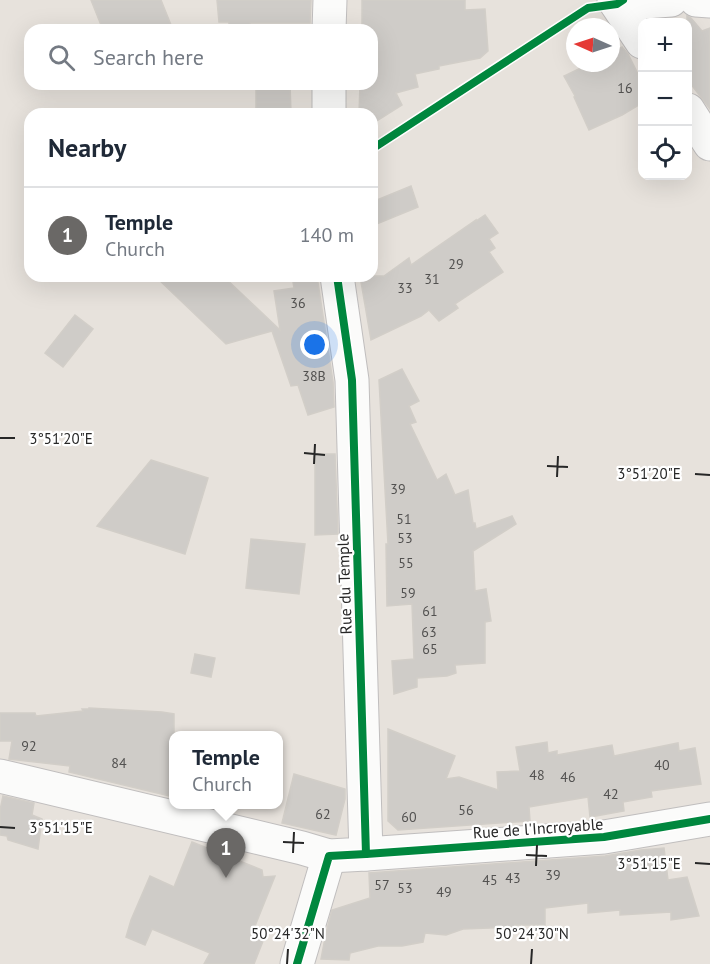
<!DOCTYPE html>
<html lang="en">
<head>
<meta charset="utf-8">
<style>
  :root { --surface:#fff; --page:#f2f2f3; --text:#1f2937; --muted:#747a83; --line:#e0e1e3; --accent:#6a6866 }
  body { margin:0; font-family:"PT Sans",sans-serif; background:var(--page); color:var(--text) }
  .controls { position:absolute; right:18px; top:18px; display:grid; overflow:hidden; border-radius:12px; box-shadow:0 6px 24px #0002 }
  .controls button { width:54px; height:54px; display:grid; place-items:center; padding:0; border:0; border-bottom:2px solid var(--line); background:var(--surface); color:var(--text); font:30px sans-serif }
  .compass { position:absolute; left:566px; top:18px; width:54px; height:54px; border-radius:50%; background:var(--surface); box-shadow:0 6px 24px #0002; rotate:273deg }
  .you { position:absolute; left:315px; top:345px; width:21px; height:21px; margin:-15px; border:4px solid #fff; border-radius:50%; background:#1a73e8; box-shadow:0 0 0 9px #1a73e833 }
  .badge { display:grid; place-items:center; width:39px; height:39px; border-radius:50%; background:var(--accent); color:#fff; font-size:20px; font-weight:700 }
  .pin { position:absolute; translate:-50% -50px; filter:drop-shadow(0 2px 3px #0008) }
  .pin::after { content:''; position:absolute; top:32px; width:21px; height:18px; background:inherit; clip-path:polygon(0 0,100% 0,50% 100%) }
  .popup { position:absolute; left:169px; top:731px; width:114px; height:78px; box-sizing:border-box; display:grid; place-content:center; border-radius:12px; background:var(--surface); filter:drop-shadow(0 2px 4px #0005); font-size:20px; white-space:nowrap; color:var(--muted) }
  .popup b { font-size:22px; color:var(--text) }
  .popup::after { content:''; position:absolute; left:50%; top:100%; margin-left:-12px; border:12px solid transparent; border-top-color:var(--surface) }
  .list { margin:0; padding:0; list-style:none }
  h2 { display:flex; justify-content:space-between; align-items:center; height:78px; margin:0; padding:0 24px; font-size:26px }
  h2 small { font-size:20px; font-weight:400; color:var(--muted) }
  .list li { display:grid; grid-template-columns:39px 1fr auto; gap:18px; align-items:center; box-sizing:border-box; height:96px; padding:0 24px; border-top:2px solid var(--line) }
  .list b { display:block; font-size:22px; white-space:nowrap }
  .list p { margin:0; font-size:20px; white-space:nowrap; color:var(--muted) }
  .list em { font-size:20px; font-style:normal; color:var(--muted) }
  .icon { flex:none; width:33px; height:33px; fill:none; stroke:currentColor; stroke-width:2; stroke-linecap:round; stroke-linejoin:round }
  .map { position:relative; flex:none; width:710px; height:964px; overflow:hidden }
  .search { position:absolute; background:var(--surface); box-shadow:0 6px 24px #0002; left:24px; top:24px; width:354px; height:66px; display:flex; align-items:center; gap:15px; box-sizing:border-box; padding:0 21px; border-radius:18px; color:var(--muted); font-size:22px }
  .panel { position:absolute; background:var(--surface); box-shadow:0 6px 24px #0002; left:24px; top:108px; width:354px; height:174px; border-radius:18px }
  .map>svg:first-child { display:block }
</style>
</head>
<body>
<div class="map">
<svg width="710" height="964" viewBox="0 0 710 964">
  <rect width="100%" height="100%" fill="#e7e2dc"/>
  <g fill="#cfccc8" stroke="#d2cec8" stroke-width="1.5">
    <polygon points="91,0 161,0 173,30 103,30"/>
    <polygon points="217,0 311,0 310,23 250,23 250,30 229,30 229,22 219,22"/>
    <polygon points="362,0 465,0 465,10 485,9 488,51 480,58 439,66 439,69 415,74 418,87 396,93 402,105 372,124 372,114 359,114 360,84 372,84 372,30 362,30"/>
    <polygon points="687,16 691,18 702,31 710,28 710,109 687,79"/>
    <polygon points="622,47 628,54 642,82 642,103 622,115 589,130 574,97 575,96 564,76 591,63 611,63 611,53"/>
    <polygon points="256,84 290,84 291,114 256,114"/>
    <polygon points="411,186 418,207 372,226 372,202"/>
    <polygon points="485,215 498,233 489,239 495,248 489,252 503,272 455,304 458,308 439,321 429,310 421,316 371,340 360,276 384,276 409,258 411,265 476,220 476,221"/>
    <polygon points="155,276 223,276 280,330 274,291 294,288 292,276 317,276 333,382 334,407 308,415 298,385 291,386 272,331 226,344"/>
    <polygon points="75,315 93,329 63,367 45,353"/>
    <polygon points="402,369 419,401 409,406 416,422 410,424 437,480 446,474 455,495 468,490 473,523 475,523 476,529 512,516 516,524 473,551 475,591 486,589 491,621 485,622 485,663 455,665 456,673 447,676 417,678 417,687 394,694 392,661 414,659 412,604 387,606 386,544 388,544 379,380"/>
    <polygon points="315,454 335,454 338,534 315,535"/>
    <polygon points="151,460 208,478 185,554 97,526"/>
    <polygon points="251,539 305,544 299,594 246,588"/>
    <polygon points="195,654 215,658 211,677 191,673"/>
    <polygon points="89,708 162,712 174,714 174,797 69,772 70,766 9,759 12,741 0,741 0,713 35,713 36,716 83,711 82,709 89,709"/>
    <polygon points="388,729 455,756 446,779 459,777 498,790 497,772 520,771 516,747 547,742 548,753 557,751 557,755 612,745 614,756 678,743 679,751 695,748 701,784 651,791 652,797 623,802 624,811 590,817 588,797 529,807 530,821 398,830 388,821"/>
    <polygon points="294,774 345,789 345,799 336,835 282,823"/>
    <polygon points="3,796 34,803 32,815 42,819 38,849 8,840 7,836 0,835 0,810"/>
    <polygon points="192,842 262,870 263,877 275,876 255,926 267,931 254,964 204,964 210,953 152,929 145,945 126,937 131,920 150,876 174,887"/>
    <polygon points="664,848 668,880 687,877 699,916 671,920 671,912 620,915 620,910 588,913 588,903 545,908 545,925 515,925 515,927 463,929 446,935 425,933 423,942 402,946 378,946 350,953 349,960 321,959 326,933 332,910 370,898 369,873 605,856 641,850"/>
  </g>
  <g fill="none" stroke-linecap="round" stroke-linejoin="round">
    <g stroke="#c0bebe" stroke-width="35">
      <g id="minor">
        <polyline points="614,0 642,42"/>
        <polyline points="696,0 710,1"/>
        <polyline points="617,4 671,0"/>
        <polyline points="329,30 330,0"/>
        <polyline points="329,84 329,114"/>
        <polyline points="688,110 710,144"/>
        <polyline points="0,776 302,848 329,856 366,854 352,380 337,276"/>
        <polyline points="366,854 604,837 710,819"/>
        <polyline points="297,964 329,856"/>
      </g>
    </g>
    <use href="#minor" stroke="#fbfbfa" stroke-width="33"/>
    <g stroke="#fff" stroke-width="11">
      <g id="cycleway">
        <polyline points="372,149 588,8 617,4 623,0"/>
        <polyline points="366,854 604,837 710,819"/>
        <polyline points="297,964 329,856 366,854 352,380 337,276"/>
      </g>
    </g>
    <use href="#cycleway" stroke="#00873e" stroke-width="8"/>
  </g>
  <path fill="none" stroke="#272727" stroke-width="2" d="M 0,438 L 15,438M 304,453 L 325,455M 314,464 L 315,444M 547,466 L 568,467M 695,474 L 710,475M 557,477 L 558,456M 0,827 L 15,828M 283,842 L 304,843M 293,853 L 294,832M 526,855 L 547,856M 695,863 L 710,864M 536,866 L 537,845M 287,964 L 288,949M 531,964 L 532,949"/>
  <g text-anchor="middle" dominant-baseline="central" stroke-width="4.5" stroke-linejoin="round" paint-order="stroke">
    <g font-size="14" fill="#525150">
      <text x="625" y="88">16</text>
      <text x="456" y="264">29</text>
      <text x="432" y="279">31</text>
      <text x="405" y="288">33</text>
      <text x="298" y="303">36</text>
      <text x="314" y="376">38B</text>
      <text x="398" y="489">39</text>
      <text x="404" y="519">51</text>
      <text x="405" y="538">53</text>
      <text x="406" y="563">55</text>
      <text x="408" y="593">59</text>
      <text x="430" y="611">61</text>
      <text x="429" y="632">63</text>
      <text x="430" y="649">65</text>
      <text x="29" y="746">92</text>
      <text x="119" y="763">84</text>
      <text x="662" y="765">40</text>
      <text x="537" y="775">48</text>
      <text x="568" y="777">46</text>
      <text x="611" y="794">42</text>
      <text x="466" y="810">56</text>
      <text x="323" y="814">62</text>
      <text x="409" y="817">60</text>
      <text x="553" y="875">39</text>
      <text x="513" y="878">43</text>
      <text x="490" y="880">45</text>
      <text x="382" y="885">57</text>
      <text x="405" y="888">53</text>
      <text x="444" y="892">49</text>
    </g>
    <g font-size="16" fill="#272727" stroke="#fff">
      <text transform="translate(344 584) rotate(-92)">Rue du Temple</text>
      <text transform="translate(538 828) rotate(-4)">Rue de l'Incroyable</text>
    </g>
  </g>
  <g font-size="15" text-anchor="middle" fill="#272727" stroke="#fff" stroke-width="4.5" stroke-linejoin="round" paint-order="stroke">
    <text x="61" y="444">3°51'20"E</text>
    <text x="649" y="479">3°51'20"E</text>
    <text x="61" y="833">3°51'15"E</text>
    <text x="649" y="869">3°51'15"E</text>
    <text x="288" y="939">50°24'32"N</text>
    <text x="532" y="939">50°24'30"N</text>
  </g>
</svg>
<div class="controls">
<button>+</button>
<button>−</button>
<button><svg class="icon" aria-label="locate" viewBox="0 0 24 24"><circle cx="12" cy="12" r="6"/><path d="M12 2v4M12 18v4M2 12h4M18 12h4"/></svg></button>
</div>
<svg class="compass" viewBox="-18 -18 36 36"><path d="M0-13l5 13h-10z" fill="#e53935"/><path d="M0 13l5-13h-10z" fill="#747a83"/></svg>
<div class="you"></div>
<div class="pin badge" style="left:226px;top:878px">1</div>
<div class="popup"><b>Temple</b>Church</div>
<div class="search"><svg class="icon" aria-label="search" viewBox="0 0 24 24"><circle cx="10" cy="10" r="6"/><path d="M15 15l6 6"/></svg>Search here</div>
<section class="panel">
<h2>Nearby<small></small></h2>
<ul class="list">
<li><span class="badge">1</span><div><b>Temple</b><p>Church</p></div><em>140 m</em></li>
</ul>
</section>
</div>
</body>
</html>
